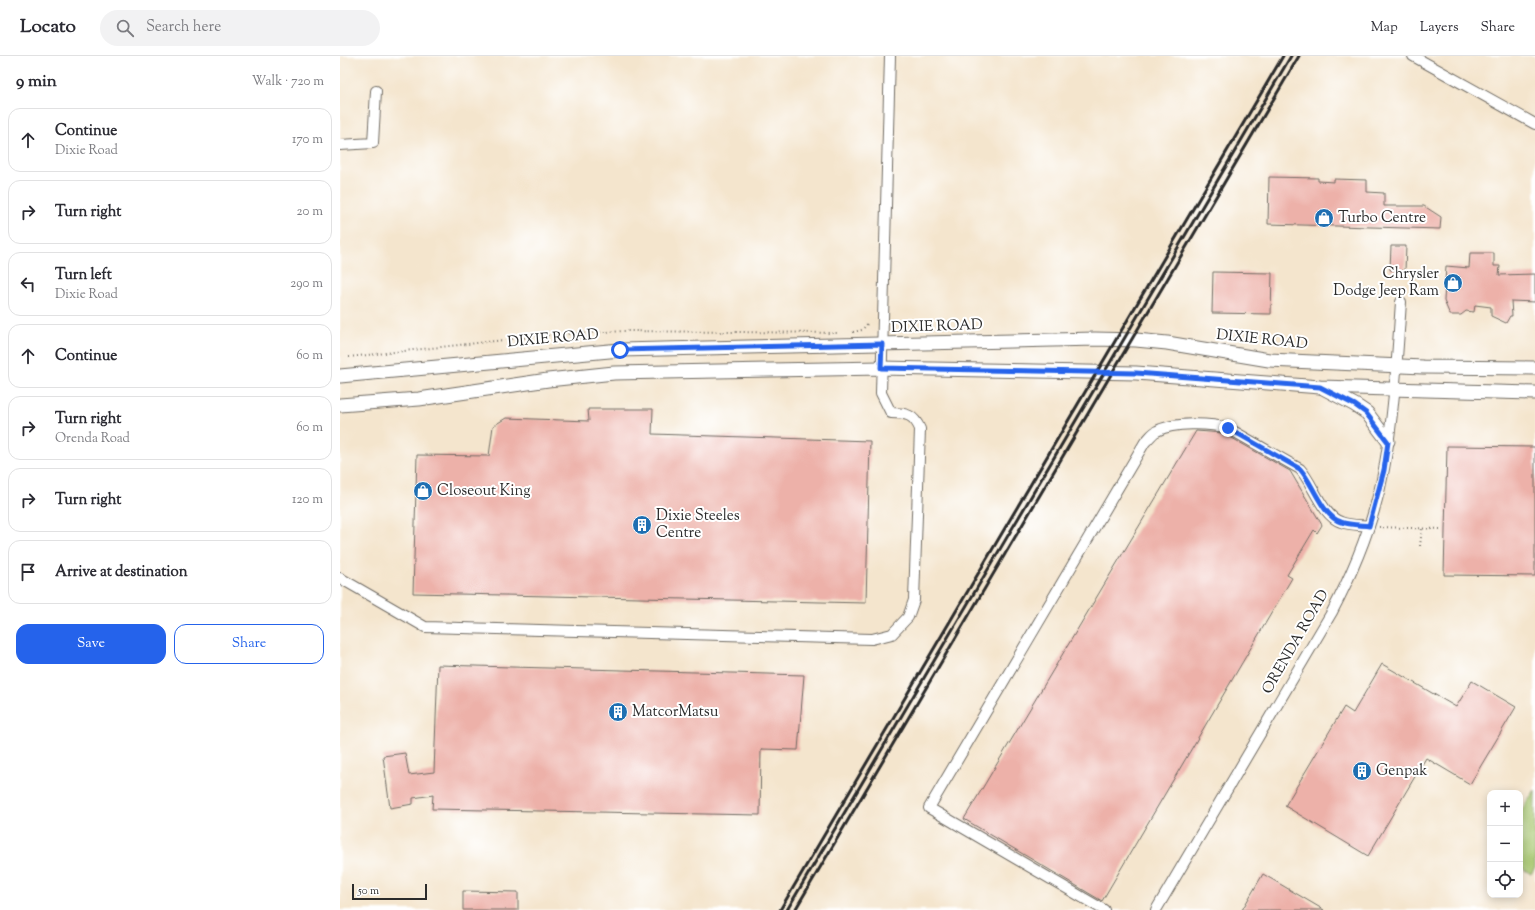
<!DOCTYPE html>
<html lang="en">
<head>
<meta charset="utf-8">
<style>
  :root { --surface:#fff; --page:#f2f2f3; --text:#2b2b33; --muted:#7c7c81; --line:#e1e1e2; --accent:#2563eb }
  body { margin:0; font-family:"Sorts Mill Goudy",serif; background:var(--page); color:var(--text) }
  .controls { position:absolute; right:12px; bottom:12px; display:grid; overflow:hidden; border-radius:8px; box-shadow:0 2px 10px #0003 }
  .controls button { width:36px; height:36px; display:grid; place-items:center; padding:0; border:0; border-bottom:1px solid var(--line); background:var(--surface); color:var(--text); font:20px sans-serif }
  .scale { position:absolute; left:12px; bottom:10px; width:75px; box-sizing:border-box; padding-left:4px; border:2px solid #2b2b2b; border-top:0; font-size:11px; line-height:14px; white-space:nowrap; color:#2b2b2b; -webkit-text-stroke:3px #fff; paint-order:stroke }
  .stop { position:absolute; width:12px; height:12px; margin:-9px; border:3px solid #2563eb; border-radius:50%; background:#fff }
  .stop.end { background:#2563eb; border-color:#fff; box-shadow:0 1px 4px #0008 }
  .list { margin:0; padding:0; list-style:none }
  h2 { display:flex; justify-content:space-between; align-items:center; height:52px; margin:0; padding:0 16px; font-size:17px }
  h2 small { font-size:13px; font-weight:400; color:var(--muted) }
  .list li { display:grid; grid-template-columns:26px 1fr auto; gap:12px; align-items:center; box-sizing:border-box; height:64px; margin:0 8px 8px; padding:0 8px; border:1px solid var(--line); border-radius:12px }
  .list b { display:block; font-size:15px; white-space:nowrap }
  .list p { margin:0; font-size:13px; white-space:nowrap; color:var(--muted) }
  .list em { font-size:13px; font-style:normal; color:var(--muted) }
  .actions { display:flex; gap:8px; padding:12px 16px }
  .actions a { flex:1; padding:9px 0; border:1px solid var(--accent); border-radius:12px; text-align:center; font-size:14px; color:var(--accent) }
  .actions .main { background:var(--accent); color:#fff }
  .icon { flex:none; width:22px; height:22px; fill:none; stroke:currentColor; stroke-width:2; stroke-linecap:round; stroke-linejoin:round }
  .map { position:relative; flex:none; width:1195px; height:854px; overflow:hidden }
  header { display:flex; align-items:center; gap:24px; box-sizing:border-box; height:56px; padding:0 20px; background:var(--surface); border-bottom:1px solid var(--line) }
  header strong { font-size:19px }
  nav { display:flex; gap:22px; margin-inline-start:auto; font-size:14px }
  .search { width:280px; height:36px; background:var(--page); display:flex; align-items:center; gap:10px; box-sizing:border-box; padding:0 14px; border-radius:22px; color:var(--muted); font-size:15px }
  main { display:flex }
  aside { flex:1; background:var(--surface) }
  .map>svg:first-child { display:block }
</style>
</head>
<body>
<header>
<strong>Locato</strong>
<div class="search"><svg class="icon" aria-label="search" viewBox="0 0 24 24"><circle cx="10" cy="10" r="6"/><path d="M15 15l6 6"/></svg>Search here</div>
<nav><a>Map</a><a>Layers</a><a>Share</a></nav>
</header>
<main>
<aside>
<h2>9 min<small>Walk · 720 m</small></h2>
<ul class="list">
<li><svg class="icon" aria-label="ahead" viewBox="0 0 24 24"><path d="M12 20V5M6 11l6-6 6 6"/></svg><div><b>Continue</b><p>Dixie Road</p></div><em>170 m</em></li>
<li><svg class="icon" aria-label="right" viewBox="0 0 24 24"><path d="M7 20v-9h11M14 6l5 5-5 5"/></svg><div><b>Turn right</b></div><em>20 m</em></li>
<li><svg class="icon" aria-label="left" viewBox="0 0 24 24"><path d="M17 20v-9H6M10 6l-5 5 5 5"/></svg><div><b>Turn left</b><p>Dixie Road</p></div><em>290 m</em></li>
<li><svg class="icon" aria-label="ahead" viewBox="0 0 24 24"><path d="M12 20V5M6 11l6-6 6 6"/></svg><div><b>Continue</b></div><em>60 m</em></li>
<li><svg class="icon" aria-label="right" viewBox="0 0 24 24"><path d="M7 20v-9h11M14 6l5 5-5 5"/></svg><div><b>Turn right</b><p>Orenda Road</p></div><em>60 m</em></li>
<li><svg class="icon" aria-label="right" viewBox="0 0 24 24"><path d="M7 20v-9h11M14 6l5 5-5 5"/></svg><div><b>Turn right</b></div><em>120 m</em></li>
<li><svg class="icon" aria-label="arrive" viewBox="0 0 24 24"><path d="M6 21V4h12l-3 4 3 4H6"/></svg><div><b>Arrive at destination</b></div></li>
</ul>
<div class="actions"><a class="main">Save</a><a>Share</a></div>
</aside>
<div class="map">
<svg width="1195" height="854" viewBox="0 0 1195 854">
  <rect width="100%" height="100%" fill="#fff"/>
  <filter id="ink" filterUnits="userSpaceOnUse"><feTurbulence type="fractalNoise" baseFrequency=".025" numOctaves="2"/><feDisplacementMap in="SourceGraphic" scale="8" xChannelSelector="R" yChannelSelector="G"/><feConvolveMatrix kernelMatrix="1 2 1 2 8 2 1 2 1" color-interpolation-filters="sRGB"/></filter>
  <filter id="wash" filterUnits="userSpaceOnUse"><feTurbulence type="fractalNoise" baseFrequency=".012" numOctaves="4" result="noise"/><feDisplacementMap in="SourceGraphic" scale="16" xChannelSelector="R" yChannelSelector="G"/><feGaussianBlur stdDeviation="0.9" result="paint"/><feColorMatrix in="noise" values="0 0 0 0 0 0 0 0 0 0 0 0 0 0 0 0 0 1.4 0 .05"/><feComposite in="paint" operator="in"/></filter>
  <g filter="url(#wash)">
    <rect width="100%" height="100%" fill="#f4e5cd"/>
    <polygon fill="#a8c870" stroke="#6a7a4e" points="1195,734 1195,812 1191,818 1180,811 1180,756"/>
    <g id="blocks">
      <g fill="#edb1a9">
        <polygon points="929,121 978,122 978,125 994,126 994,123 1027,124 1027,136 1044,137 1044,150 1084,150 1101,161 1100,173 928,168"/>
        <polygon points="1051,190 1066,190 1065,215 1050,214"/>
        <polygon points="1130,197 1154,197 1154,210 1160,210 1159,219 1195,218 1195,246 1171,245 1172,260 1170,260 1166,267 1151,260 1151,251 1135,249 1134,256 1126,255 1121,259 1110,259 1104,245 1106,210 1129,212"/>
        <polygon points="873,216 932,217 931,258 872,257"/>
        <polygon points="248,353 313,353 312,378 530,385 526,547 73,537 77,399 149,400 153,370 166,362 249,365"/>
        <polygon points="856,375 883,377 950,415 982,469 977,477 974,474 947,519 952,522 762,845 624,763"/>
        <polygon points="1107,390 1195,391 1195,520 1104,519"/>
        <polygon points="1042,608 1116,651 1132,625 1176,651 1130,728 1086,702 1028,800 945,750 1004,651 1013,657"/>
        <polygon points="98,609 464,619 458,694 421,693 420,759 92,753 93,739 73,742 73,748 50,752 43,700 65,697 69,719 94,716"/>
        <polygon points="923,818 984,854 902,854"/>
        <polygon points="123,835 178,836 178,854 123,854"/>
      </g>
    </g>
  </g>
  <g filter="url(#ink)">
    <use href="#blocks" fill-opacity="0" stroke="#716c64" stroke-width="1"/>
    <g fill="none" stroke-linecap="round" stroke-linejoin="round">
      <g stroke="#716c64" stroke-width="12">
        <g id="minor">
          <polyline points="1073,0 1195,68"/>
          <polyline points="0,89 33,87 36,35"/>
          <path d="M 0,522 L 85,571 L 532,583 L 552,578 L 568,561 L 574,544 L 580,373 C 574,359 567,357 551,357 L 541,337 L 550,0"/>
          <path d="M 764,854 L 589,752 L 805,386 C 809,383 812,377 817,375 C 833,366 870,367 888,372 L 960,413 C 973,427 982,460 1001,466 C 1009,469 1020,469 1029,470"/>
          <path d="M 816,854 L 992,556 C 1015,512 1035,462 1044,413 C 1054,358 1057,302 1061,246"/>
        </g>
      </g>
      <g stroke="#716c64" stroke-width="15">
        <g id="major">
          <polyline points="0,320 280,294 755,283 796,284 827,287 929,304 1083,311 1195,312"/>
          <polyline points="983,332 1015,349 1027,357 1048,385"/>
          <polyline points="0,349 79,343 208,324 274,317 541,312 796,317 980,331 1195,337"/>
        </g>
      </g>
      <g stroke="#716c64" stroke-width="2" stroke-dasharray="1 3" stroke-linecap="butt">
        <polyline points="513,276 522,274 527,268"/>
        <polyline points="9,301 210,279 284,275 499,277"/>
        <polyline points="1039,471 1102,473"/>
        <polyline points="1080,490 1082,472"/>
      </g>
      <use href="#minor" stroke="#fff" stroke-width="10"/>
      <use href="#major" stroke="#fff" stroke-width="13"/>
      <g stroke="#2b2b2b" stroke-width="3">
        <polyline points="440,854 943,0"/>
        <polyline points="447,854 951,0"/>
        <polyline points="455,854 959,0"/>
      </g>
    </g>
  </g>
  <g fill="none" stroke-linecap="round" stroke-linejoin="round" filter="url(#ink)">
    <path stroke="#2563eb" stroke-width="5" d="M 280,294 L 542,288 L 541,312 L 796,317 L 980,331 L 1015,349 L 1026,357 L 1048,386 L 1044,414 L 1029,470 C 1020,469 1009,469 1001,466 C 982,460 973,427 960,413 L 888,372"/>
  </g>
  <defs>
    <g id="shop-disc" transform="scale(1)"><circle r="9.5" fill="#1f6fb2" stroke="#fff"/><path d="M-5-2.5h2.3a2.7 3.5 0 0 1 5.4 0H5L5.5 6h-11ZM-1.5-2.5h3a1.5 2.3 0 0 0-3 0Z" fill="#fff"/></g>
    <g id="building-disc" transform="scale(1)"><circle r="9.5" fill="#1f6fb2" stroke="#fff"/><path d="M-4-6H4V6H1V3H-1V6H-4ZM-2.5-4.3h1.7v1.8h-1.7ZM.8-4.3h1.7v1.8H.8ZM-2.5-1h1.7V.8h-1.7ZM.8-1h1.7V.8H.8Z" fill="#fff"/></g>
  </defs>
  <g fill-rule="evenodd">
    <use href="#shop-disc" x="984" y="162"/>
    <use href="#shop-disc" x="1113" y="227"/>
    <use href="#shop-disc" x="83" y="435"/>
    <use href="#building-disc" x="302" y="469"/>
    <use href="#building-disc" x="278" y="656"/>
    <use href="#building-disc" x="1022" y="715"/>
  </g>
  <g text-anchor="middle" dominant-baseline="central" stroke-width="4" stroke-linejoin="round" paint-order="stroke">
    <g font-size="15" fill="#2b2b2b" stroke="#fff" text-anchor="start">
      <text x="998" y="162">Turbo Centre</text>
      <text x="1099" y="218" text-anchor="end">Chrysler<tspan x="1099" dy="17">Dodge Jeep Ram</tspan></text>
      <text x="97" y="435">Closeout King</text>
      <text x="316" y="460">Dixie Steeles<tspan x="316" dy="17">Centre</tspan></text>
      <text x="292" y="656">MatcorMatsu</text>
      <text x="1036" y="715">Genpak</text>
    </g>
    <g font-size="15" fill="#2b2b2b" stroke="#fff">
      <text transform="translate(597 271) rotate(-2)">DIXIE ROAD</text>
      <text transform="translate(213 283) rotate(-5)">DIXIE ROAD</text>
      <text transform="translate(922 284) rotate(6)">DIXIE ROAD</text>
      <text transform="translate(956 586) rotate(-60)">ORENDA ROAD</text>
    </g>
  </g>
</svg>
<div class="controls">
<button>+</button>
<button>−</button>
<button><svg class="icon" aria-label="locate" viewBox="0 0 24 24"><circle cx="12" cy="12" r="6"/><path d="M12 2v4M12 18v4M2 12h4M18 12h4"/></svg></button>
</div>
<div class="scale">50 m</div>
<div class="stop" style="left:280px;top:294px"></div>
<div class="stop end" style="left:888px;top:372px"></div>
</div>
</main>
</body>
</html>
